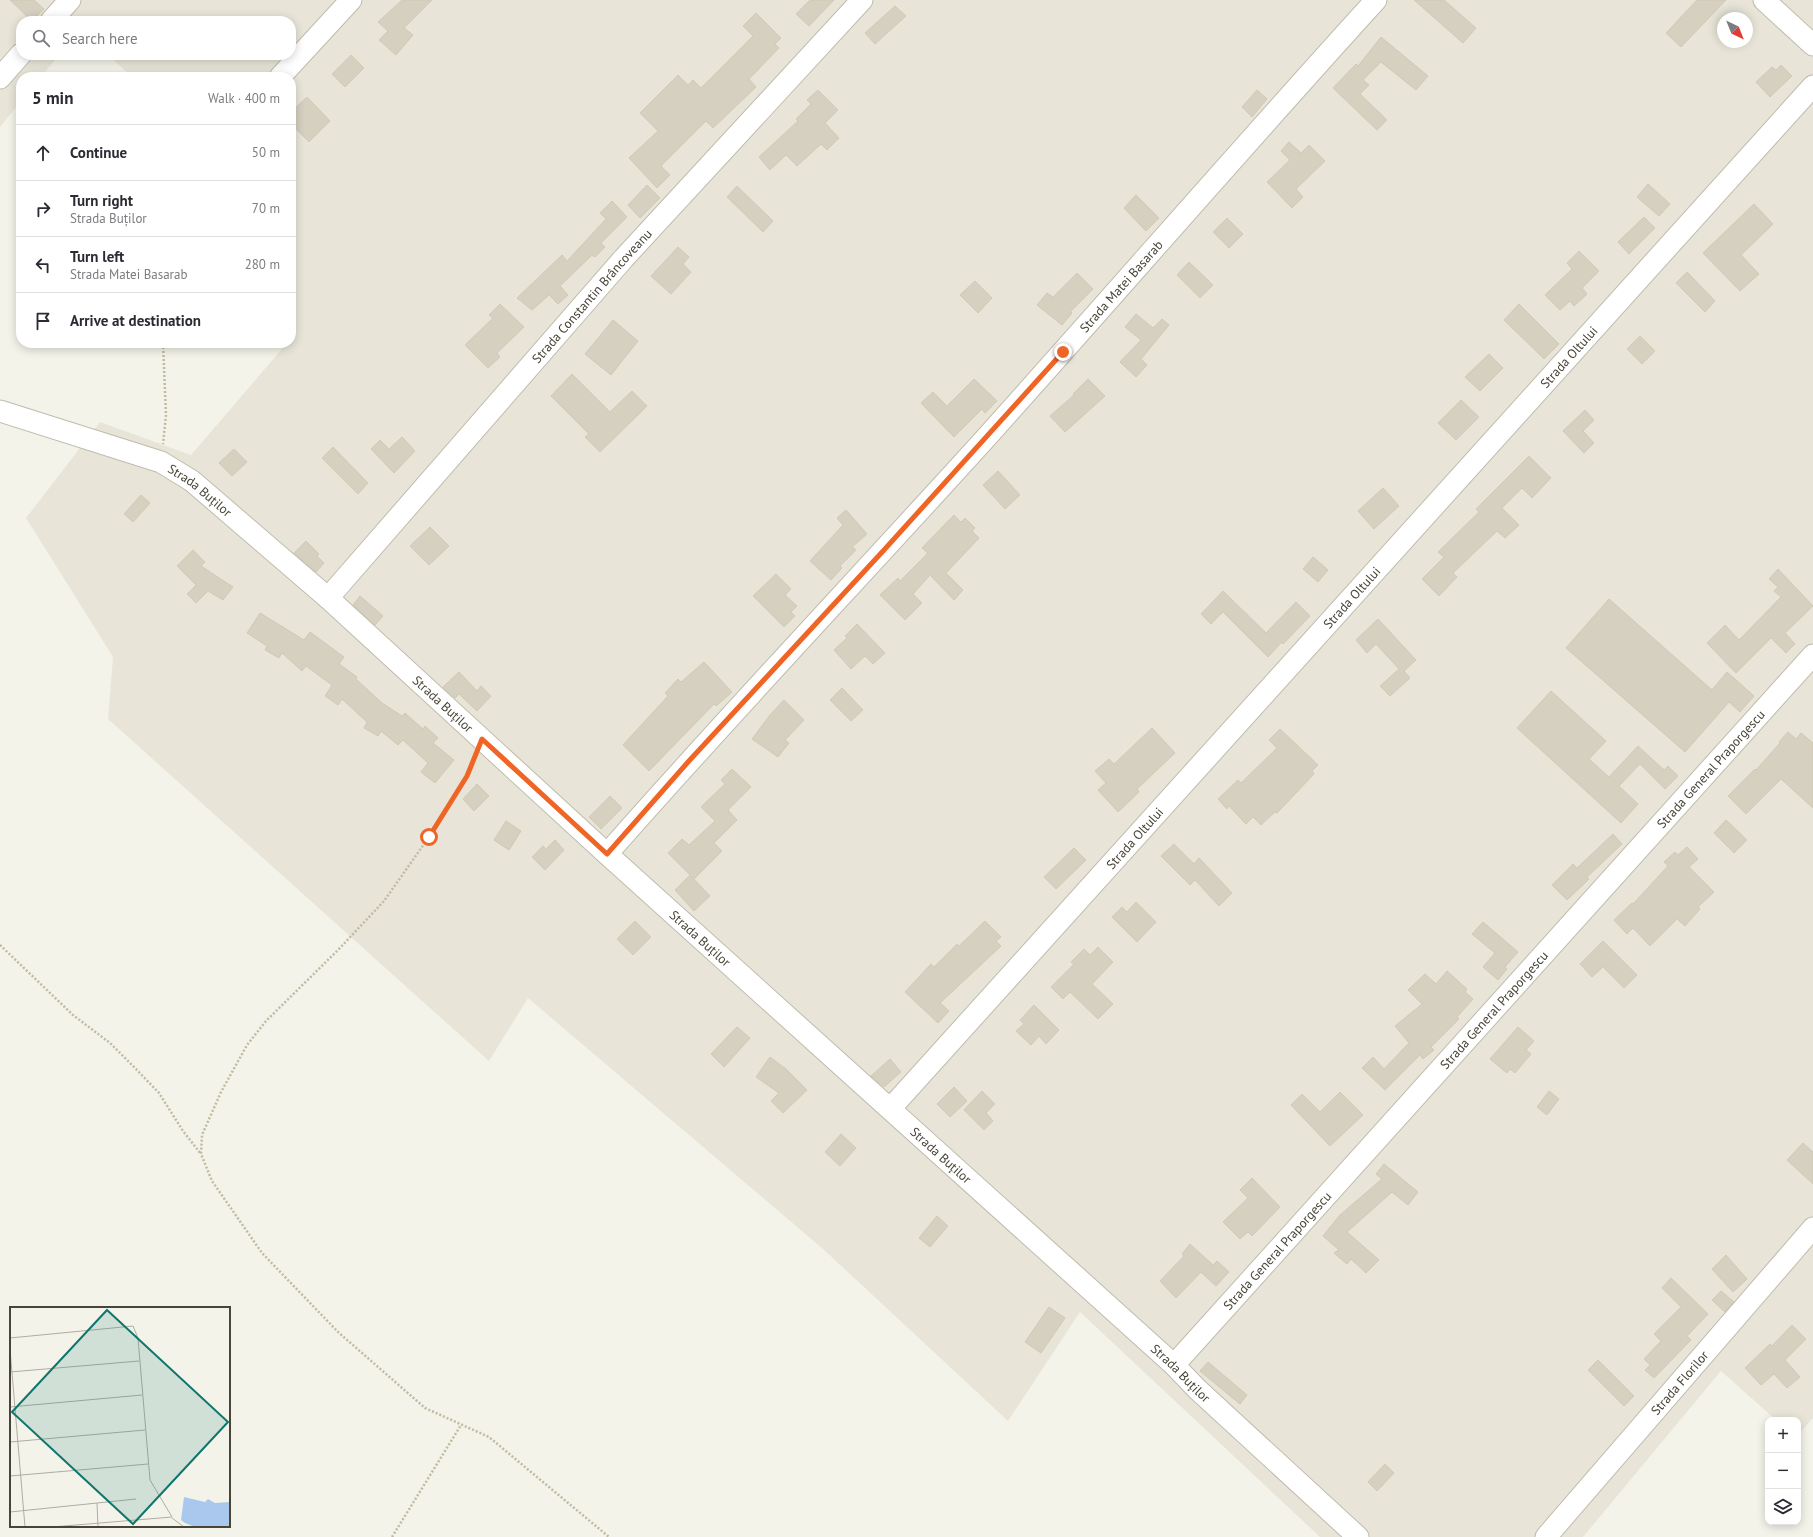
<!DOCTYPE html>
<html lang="en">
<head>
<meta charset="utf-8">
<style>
  :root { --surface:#fff; --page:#f2f2f3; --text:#2b2b33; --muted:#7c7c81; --line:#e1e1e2 }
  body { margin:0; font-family:"PT Sans",sans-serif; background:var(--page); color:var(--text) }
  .controls { position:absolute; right:12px; bottom:12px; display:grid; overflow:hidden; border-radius:8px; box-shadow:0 2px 10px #0003 }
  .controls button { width:36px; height:36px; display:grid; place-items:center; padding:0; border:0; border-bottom:1px solid var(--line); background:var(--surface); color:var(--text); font:20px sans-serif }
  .compass { position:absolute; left:1717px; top:12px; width:36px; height:36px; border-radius:50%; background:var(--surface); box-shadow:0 2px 10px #0003; rotate:137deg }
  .stop { position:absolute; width:12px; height:12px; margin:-9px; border:3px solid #ef6526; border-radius:50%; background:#fff }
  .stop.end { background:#ef6526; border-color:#fff; box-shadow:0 1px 4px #0008 }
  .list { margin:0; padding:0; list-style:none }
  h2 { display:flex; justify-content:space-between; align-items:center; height:52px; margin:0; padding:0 16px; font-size:17px }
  h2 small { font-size:13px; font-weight:400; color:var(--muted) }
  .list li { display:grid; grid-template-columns:26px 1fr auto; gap:12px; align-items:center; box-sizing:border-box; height:56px; padding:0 16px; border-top:1px solid var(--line) }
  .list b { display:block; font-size:15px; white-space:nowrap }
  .list p { margin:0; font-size:13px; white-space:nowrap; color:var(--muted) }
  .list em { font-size:13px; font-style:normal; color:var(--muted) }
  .icon { flex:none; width:22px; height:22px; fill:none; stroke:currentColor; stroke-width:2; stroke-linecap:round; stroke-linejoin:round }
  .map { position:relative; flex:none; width:1813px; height:1537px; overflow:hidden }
  .search { position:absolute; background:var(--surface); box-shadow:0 2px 10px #0003; left:16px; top:16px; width:280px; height:44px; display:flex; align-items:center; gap:10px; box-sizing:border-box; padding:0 14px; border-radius:16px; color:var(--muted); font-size:15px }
  .panel { position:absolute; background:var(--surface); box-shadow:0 2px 10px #0003; left:16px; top:72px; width:280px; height:276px; border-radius:16px }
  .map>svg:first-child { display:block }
</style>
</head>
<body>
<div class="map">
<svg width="1813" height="1537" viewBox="0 0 1813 1537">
  <rect width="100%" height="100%" fill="#f4f3ea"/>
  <path fill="#e8e5d8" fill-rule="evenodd" d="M 0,0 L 1813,0 L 1813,1418 L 1798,1435 L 1798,1420 L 1776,1420 L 1721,1371 L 1583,1537 L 1320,1537 L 1080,1312 L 1008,1421 L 823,1249 L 528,998 L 489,1061 L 108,719 L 113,657 L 26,518 L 100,422 L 191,455 L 287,343 L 291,343 L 291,77 L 132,77 L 108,55 L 291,55 L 291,21 L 21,21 L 21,55 L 59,55 L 41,77 L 21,77 L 21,101 L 0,127 ZM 1723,18 L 1747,18 L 1747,42 L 1723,42 Z"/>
  <g fill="#d5d0c0" stroke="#d0c9b3">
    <polygon points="10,0 34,0 44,9 32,21"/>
    <polygon points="402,0 432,0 404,28 413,35 396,55 379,40 388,31 378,22"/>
    <polygon points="810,0 834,0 809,26 796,14"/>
    <polygon points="1414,0 1444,0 1476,28 1463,43"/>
    <polygon points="1697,0 1726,0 1681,47 1666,33"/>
    <polygon points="895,6 906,16 875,44 865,33"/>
    <polygon points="756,13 781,38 775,44 779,48 749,79 756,87 713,128 706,121 661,166 670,175 657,188 629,158 658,131 640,113 678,75 688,85 693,80 701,88 753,36 743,26"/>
    <polygon points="1381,37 1428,76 1416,90 1381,62 1363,80 1369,85 1360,94 1387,120 1377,130 1333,88 1356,64 1358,66"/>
    <polygon points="351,55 364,68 345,87 332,74"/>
    <polygon points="1781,65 1792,76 1770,97 1756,82 1772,67 1776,70"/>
    <polygon points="818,90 838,110 825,123 839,138 827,150 821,144 797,166 786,155 770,170 759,157 798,121 796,119 811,104 807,100"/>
    <polygon points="1257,90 1267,99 1252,117 1242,107"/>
    <polygon points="307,97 330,121 309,142 291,124 291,112"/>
    <polygon points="1289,142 1301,153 1309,145 1325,161 1296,189 1303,197 1292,208 1267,182 1290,160 1281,151"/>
    <polygon points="1648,184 1670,204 1659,216 1637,197"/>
    <polygon points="647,185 660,198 640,218 628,205"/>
    <polygon points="737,186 773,221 763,232 727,197"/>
    <polygon points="1136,195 1159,218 1146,231 1124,208"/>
    <polygon points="612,201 627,217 601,243 605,247 595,257 592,255 560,286 568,295 558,304 549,295 532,310 517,298 562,255 567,261 606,219 600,213"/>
    <polygon points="1754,204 1773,224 1741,255 1759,274 1740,291 1703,253"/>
    <polygon points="1644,217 1655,228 1629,254 1618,242"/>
    <polygon points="1227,218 1243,234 1229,248 1213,232"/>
    <polygon points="678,247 689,257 683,264 691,272 671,294 651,276"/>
    <polygon points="1579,251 1599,271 1582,288 1587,294 1574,306 1570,301 1560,310 1545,295 1572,269 1567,263"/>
    <polygon points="1189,262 1213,285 1200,298 1177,275"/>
    <polygon points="1687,272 1715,301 1705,312 1676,283"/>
    <polygon points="1077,273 1093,289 1070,312 1072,313 1062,325 1037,305 1047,293 1053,297"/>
    <polygon points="975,281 992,298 978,313 960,295"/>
    <polygon points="500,304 524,327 497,353 500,357 488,368 465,345 493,318 489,315"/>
    <polygon points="1519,304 1559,344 1544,359 1504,320"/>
    <polygon points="1136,314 1153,328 1162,319 1169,325 1141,359 1147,365 1136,377 1120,362 1141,340 1125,327"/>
    <polygon points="613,320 638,341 611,375 585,354"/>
    <polygon points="1640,336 1655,351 1642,364 1627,349"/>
    <polygon points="1489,354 1503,368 1480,391 1465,377"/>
    <polygon points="572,374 610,412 632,391 647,406 600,452 585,437 589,434 551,396"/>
    <polygon points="974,379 997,401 985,413 982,409 954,437 921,403 933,392 947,406"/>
    <polygon points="1088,379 1105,396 1065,432 1050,416 1074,395 1073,394"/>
    <polygon points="1461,400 1479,417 1456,440 1438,423"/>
    <polygon points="1585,410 1594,420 1583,431 1594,443 1584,453 1563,431"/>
    <polygon points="402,437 415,451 394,473 371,449 380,440 389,449"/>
    <polygon points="333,447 368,483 358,494 322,458"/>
    <polygon points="234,449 247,462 232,476 219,463"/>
    <polygon points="1529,456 1551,478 1532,498 1522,488 1502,508 1519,525 1505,538 1497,531 1453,573 1457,577 1439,596 1422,579 1444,557 1438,552 1479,512 1476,509"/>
    <polygon points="998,471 1020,495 1005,509 983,485"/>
    <polygon points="1383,488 1399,506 1374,529 1358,511"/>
    <polygon points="141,495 150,503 133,522 124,514"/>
    <polygon points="846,510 867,534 852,547 856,550 840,566 842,568 831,580 810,561 843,525 837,518"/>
    <polygon points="954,515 961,522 965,518 975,528 972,531 979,538 946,573 963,590 954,600 930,575 913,594 922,603 905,620 880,595 898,578 900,581 928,553 922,548"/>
    <polygon points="430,527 449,546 429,565 410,546"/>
    <polygon points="306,541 319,554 317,556 324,563 316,572 294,553"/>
    <polygon points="193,550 205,562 201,566 233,587 223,600 208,591 196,603 187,594 196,585 177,566"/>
    <polygon points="1313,557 1328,570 1318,582 1303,569"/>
    <polygon points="1778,569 1813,606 1785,633 1795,644 1786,653 1771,638 1736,673 1707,643 1725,625 1739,640 1781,597 1774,591 1778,587 1769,579"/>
    <polygon points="776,574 791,589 785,595 797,606 791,612 795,616 784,627 753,596"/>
    <polygon points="1223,591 1266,633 1296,602 1310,616 1283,644 1282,642 1268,657 1223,612 1211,624 1201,614"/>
    <polygon points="360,596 383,616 375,625 353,605"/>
    <polygon points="1609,599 1712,690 1727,672 1754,696 1740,712 1729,702 1685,752 1566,648"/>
    <polygon points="260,613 304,640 310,632 344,657 339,664 357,677 356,679 382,703 402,716 405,713 423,729 425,726 438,738 433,743 454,760 435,783 421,772 428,763 403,740 398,745 381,731 378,736 364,728 367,722 342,699 338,705 325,696 332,685 306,666 302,671 282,653 279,658 265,650 267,646 247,633"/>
    <polygon points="1378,619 1416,660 1404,671 1410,678 1390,696 1380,686 1399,669 1376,644 1367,653 1356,640"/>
    <polygon points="857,624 885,653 873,664 865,656 851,669 834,650 847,638 845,636"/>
    <polygon points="704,662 732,692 716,706 714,704 649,771 623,745 668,696 665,693 678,679 681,682"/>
    <polygon points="459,672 477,691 481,686 491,696 477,711 459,694 455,698 443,687"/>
    <polygon points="842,688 863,710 851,721 830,700"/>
    <polygon points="1551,691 1606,741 1589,759 1609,777 1638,746 1664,770 1668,766 1678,776 1665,789 1640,764 1619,786 1638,804 1621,823 1517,728"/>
    <polygon points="784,700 804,720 785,740 789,743 778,757 752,739 770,715"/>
    <polygon points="1152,728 1175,753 1137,789 1139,792 1118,812 1098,790 1106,783 1095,771 1109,759 1114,764"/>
    <polygon points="1280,729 1318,765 1312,771 1314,774 1277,813 1275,812 1261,825 1253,817 1246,824 1229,806 1227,809 1218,799 1238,780 1241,783 1277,748 1269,740"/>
    <polygon points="1788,732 1796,739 1801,733 1813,743 1813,808 1781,779 1746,814 1728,796 1755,769 1756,770 1780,743 1779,742"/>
    <polygon points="732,769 751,787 728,810 737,820 714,843 722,851 694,879 691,876 710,896 694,911 675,890 690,875 668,853 682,839 689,845 715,821 701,807 725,784 721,780"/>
    <polygon points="477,784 489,796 474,811 463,799"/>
    <polygon points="610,796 622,808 601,829 589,817"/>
    <polygon points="1726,820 1747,840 1734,853 1714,833"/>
    <polygon points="506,821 521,831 509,850 494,840"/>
    <polygon points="1613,834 1622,844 1587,877 1589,879 1567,900 1552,885 1573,864 1577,868"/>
    <polygon points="555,840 564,850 545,870 532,857 543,846 546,849"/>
    <polygon points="1174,844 1194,864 1199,858 1232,893 1219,906 1195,880 1190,885 1161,856"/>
    <polygon points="1687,847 1698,859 1689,867 1714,892 1698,907 1700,909 1685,926 1677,919 1650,946 1633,928 1627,934 1614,920 1632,903 1633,904 1668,866 1664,862 1675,852 1678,855"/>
    <polygon points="1074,848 1086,860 1056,889 1044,877"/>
    <polygon points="1136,902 1156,922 1137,942 1112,917 1122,907 1127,912"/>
    <polygon points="635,921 651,937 633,955 617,939"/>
    <polygon points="985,921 1001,937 996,941 1001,946 940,1003 949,1011 938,1023 905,992 931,964 934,967 957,944 959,946"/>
    <polygon points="1483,922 1518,952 1505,967 1507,969 1498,980 1483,967 1495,953 1472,934"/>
    <polygon points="1603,941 1637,975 1624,988 1603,967 1592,977 1580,964"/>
    <polygon points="1098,947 1113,962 1092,984 1113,1004 1098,1019 1070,992 1063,999 1051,987 1074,964 1071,962 1084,949 1090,955"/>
    <polygon points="1447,971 1467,989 1465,992 1473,999 1457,1017 1459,1019 1431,1047 1434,1050 1423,1059 1420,1055 1385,1090 1362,1068 1373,1057 1384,1069 1409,1043 1395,1026 1422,1004 1408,990 1425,974 1436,984"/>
    <polygon points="1034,1005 1059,1030 1046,1044 1039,1036 1031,1045 1016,1031 1024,1024 1020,1020"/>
    <polygon points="737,1027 750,1038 724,1067 711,1054"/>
    <polygon points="1518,1027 1534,1041 1526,1050 1531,1054 1515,1073 1510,1069 1507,1073 1490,1059"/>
    <polygon points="770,1057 786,1069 807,1090 783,1113 771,1101 779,1093 756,1077"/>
    <polygon points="890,1059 901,1072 884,1087 871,1076"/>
    <polygon points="954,1087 967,1101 950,1117 937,1104"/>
    <polygon points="982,1091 995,1104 986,1113 993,1121 984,1130 964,1110"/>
    <polygon points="1549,1091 1559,1099 1547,1115 1537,1107"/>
    <polygon points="1340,1092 1363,1115 1330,1146 1291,1105 1302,1094 1320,1112"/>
    <polygon points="841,1134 856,1148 840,1166 825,1152"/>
    <polygon points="1803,1143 1813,1152 1813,1184 1787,1160"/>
    <polygon points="1384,1164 1418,1192 1408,1205 1392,1192 1347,1232 1379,1260 1366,1273 1351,1259 1347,1264 1334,1253 1339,1250 1323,1236 1340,1215 1382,1179 1376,1174"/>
    <polygon points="1252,1178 1280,1207 1252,1236 1248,1232 1240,1239 1223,1222 1248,1198 1240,1190"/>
    <polygon points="937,1216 948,1226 930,1247 919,1238"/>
    <polygon points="1190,1244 1213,1265 1217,1261 1229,1272 1216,1286 1201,1272 1176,1298 1160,1281 1184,1256 1182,1254"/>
    <polygon points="1726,1255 1747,1279 1733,1292 1712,1269"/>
    <polygon points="1671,1278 1708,1314 1687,1336 1691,1340 1654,1378 1645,1370 1650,1365 1644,1359 1661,1341 1654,1334 1681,1307 1662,1288"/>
    <polygon points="1721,1291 1734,1302 1725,1312 1712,1300"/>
    <polygon points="1049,1307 1065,1318 1041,1353 1025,1342"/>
    <polygon points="1792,1325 1806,1339 1785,1360 1800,1377 1787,1388 1774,1374 1761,1385 1745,1368 1770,1344 1772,1346"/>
    <polygon points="1598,1360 1634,1396 1624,1406 1588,1370"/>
    <polygon points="1208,1362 1247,1395 1240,1404 1200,1371"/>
    <polygon points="1385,1464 1394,1473 1377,1491 1368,1482"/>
  </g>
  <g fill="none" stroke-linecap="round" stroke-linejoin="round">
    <g stroke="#bfbcad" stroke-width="23">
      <g id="minor">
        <polyline points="1764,0 1813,45"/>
        <polyline points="51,21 70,0"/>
        <polyline points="280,77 351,0"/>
        <polyline points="0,78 21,54"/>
        <path id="s1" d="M 0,411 L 161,462 L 192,481 L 328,598 L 607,854 L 1174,1365 L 1197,1389 L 1358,1537"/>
        <path id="s2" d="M 328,598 L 624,258 L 862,0"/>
        <path id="s3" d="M 607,854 C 730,714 859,578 984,440 C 1115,294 1244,145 1376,0"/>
        <path id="s4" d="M 890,1109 L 1813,86"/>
        <path id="s5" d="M 1174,1365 L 1813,655"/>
        <path id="s6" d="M 1546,1537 L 1813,1228"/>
      </g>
    </g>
    <g stroke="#c0ba9f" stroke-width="2.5" stroke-dasharray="2 2" stroke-linecap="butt">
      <polyline points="163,343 166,415 163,444"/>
      <polyline points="475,756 467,776 429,837 384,901 338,950 266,1021 247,1045 221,1092 202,1135 201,1154 212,1181 262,1253 338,1332 425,1408 489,1437 609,1537"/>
      <polyline points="0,945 73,1015 110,1043 137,1070 159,1093 183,1131 201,1154"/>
      <polyline points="392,1537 461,1425"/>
    </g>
    <use href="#minor" stroke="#fff" stroke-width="21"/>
  </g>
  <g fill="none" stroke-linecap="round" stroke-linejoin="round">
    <polyline stroke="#ef6526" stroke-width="5" points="429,837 467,776 482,739 607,854 688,762 884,550 1063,352"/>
  </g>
  <g text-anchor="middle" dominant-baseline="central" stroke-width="3.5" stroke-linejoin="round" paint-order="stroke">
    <g font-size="13" fill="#484438" stroke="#fff">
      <text stroke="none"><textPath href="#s3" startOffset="766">Strada Matei Basarab</textPath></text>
      <text stroke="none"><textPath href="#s2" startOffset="401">Strada Constantin Brâncoveanu</textPath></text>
      <text stroke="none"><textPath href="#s4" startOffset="1013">Strada Oltului</textPath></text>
      <text stroke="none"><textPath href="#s1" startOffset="217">Strada Buților</textPath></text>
      <text stroke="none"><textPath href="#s4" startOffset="689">Strada Oltului</textPath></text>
      <text stroke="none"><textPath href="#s1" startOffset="541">Strada Buților</textPath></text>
      <text stroke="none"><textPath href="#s5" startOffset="802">Strada General Praporgescu</textPath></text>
      <text stroke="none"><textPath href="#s4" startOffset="365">Strada Oltului</textPath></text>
      <text stroke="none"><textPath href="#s1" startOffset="889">Strada Buților</textPath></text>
      <text stroke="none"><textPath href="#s5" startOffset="478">Strada General Praporgescu</textPath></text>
      <text stroke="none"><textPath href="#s1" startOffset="1213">Strada Buților</textPath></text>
      <text stroke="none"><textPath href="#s5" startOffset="154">Strada General Praporgescu</textPath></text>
      <text stroke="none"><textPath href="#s1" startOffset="1537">Strada Buților</textPath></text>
      <text stroke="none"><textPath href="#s6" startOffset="204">Strada Florilor</textPath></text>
    </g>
  </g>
  <g transform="translate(10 1307)">
    <rect width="220" height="220" fill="#f4f3ea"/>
    <path d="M 174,190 L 195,195 L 198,192 L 205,196 L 220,195 L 220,220 L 185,220 L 175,216 L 171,213 Z" fill="#aac7ed"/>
    <path fill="none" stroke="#afada3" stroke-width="1" d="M 0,31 L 123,19 L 128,31 L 140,173 L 162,210M 0,42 L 15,220M 0,65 L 129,54M 0,100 L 132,88M 0,135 L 135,123M 0,169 L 138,157M 87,196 L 88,220M 0,205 L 126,192M 162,211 L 174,220M 42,220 L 162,210"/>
    <path fill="#0f766e" fill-opacity="0.15" stroke="#0f766e" stroke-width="2" d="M 97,3 L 218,115 L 123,217 L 2,105 Z"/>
    <rect width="220" height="220" fill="none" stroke="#484438" stroke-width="2"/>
  </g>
</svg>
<div class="controls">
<button>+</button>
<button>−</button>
<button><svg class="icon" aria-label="layers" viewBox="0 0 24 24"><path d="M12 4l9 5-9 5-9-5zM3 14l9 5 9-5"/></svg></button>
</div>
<svg class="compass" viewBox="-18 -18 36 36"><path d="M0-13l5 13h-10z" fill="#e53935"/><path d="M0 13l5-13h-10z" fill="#7c7c81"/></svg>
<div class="stop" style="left:429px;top:837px"></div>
<div class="stop end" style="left:1063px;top:352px"></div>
<div class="search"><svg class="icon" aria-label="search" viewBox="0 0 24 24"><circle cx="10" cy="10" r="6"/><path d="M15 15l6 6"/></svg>Search here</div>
<section class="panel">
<h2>5 min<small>Walk · 400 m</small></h2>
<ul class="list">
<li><svg class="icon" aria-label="ahead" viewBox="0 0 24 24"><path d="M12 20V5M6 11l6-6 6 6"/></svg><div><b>Continue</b></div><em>50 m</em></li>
<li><svg class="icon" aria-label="right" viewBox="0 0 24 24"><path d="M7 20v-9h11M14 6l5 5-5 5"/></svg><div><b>Turn right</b><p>Strada Buților</p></div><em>70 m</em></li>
<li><svg class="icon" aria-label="left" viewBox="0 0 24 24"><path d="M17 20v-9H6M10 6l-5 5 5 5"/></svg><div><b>Turn left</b><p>Strada Matei Basarab</p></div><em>280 m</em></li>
<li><svg class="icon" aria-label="arrive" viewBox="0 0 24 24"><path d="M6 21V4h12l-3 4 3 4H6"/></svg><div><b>Arrive at destination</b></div></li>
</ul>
</section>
</div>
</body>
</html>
